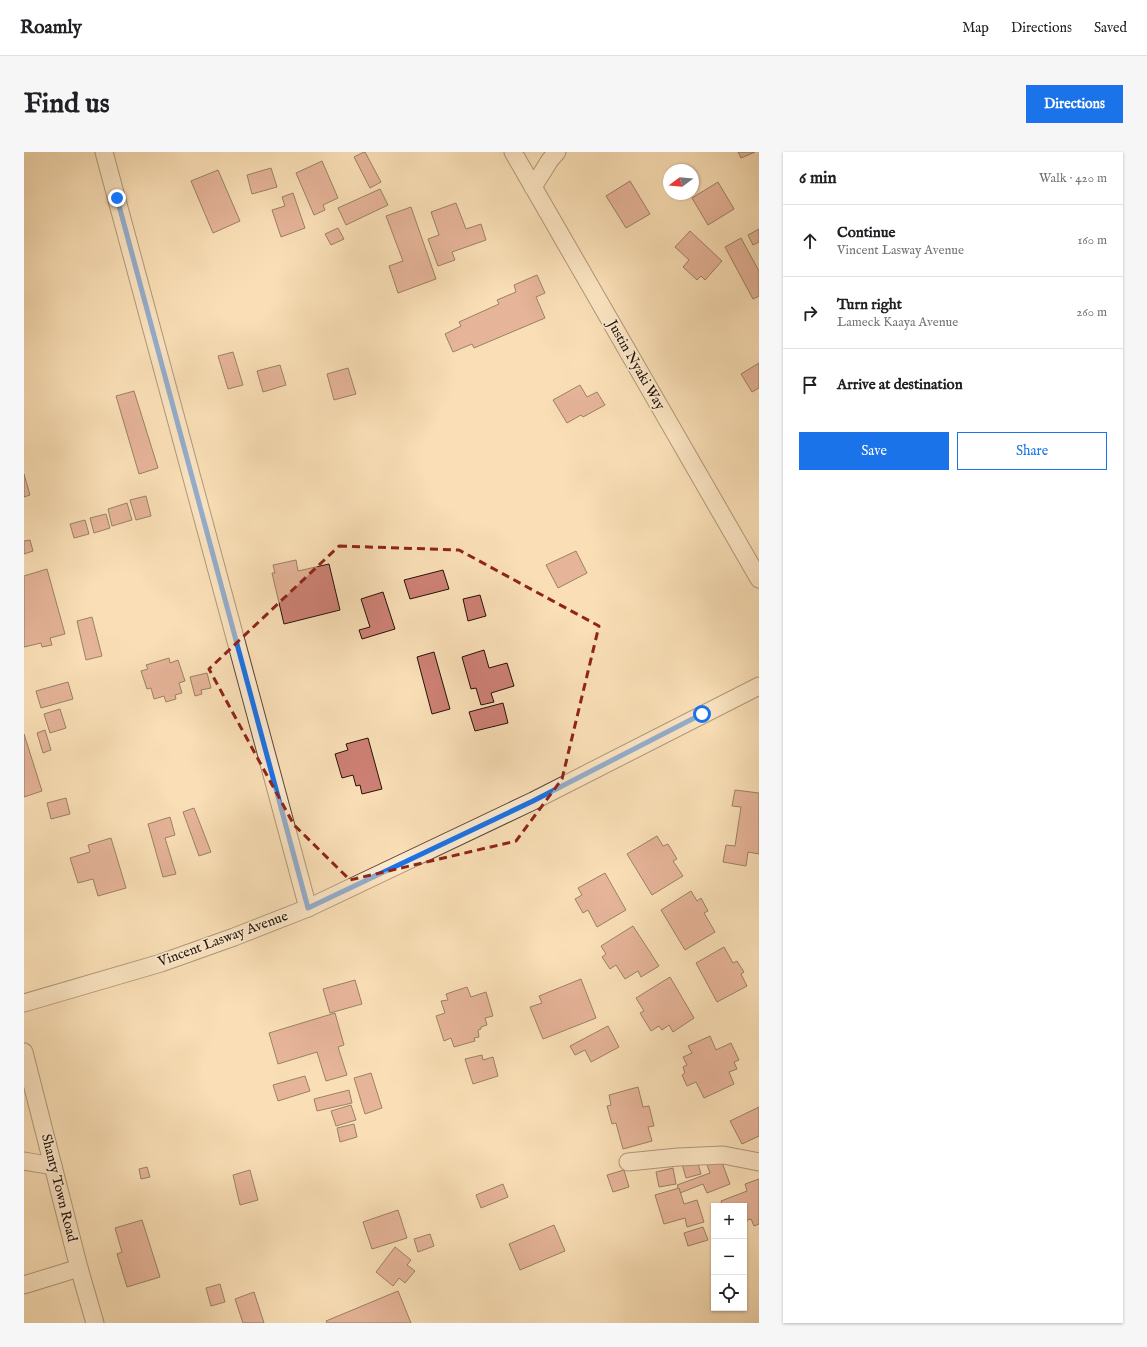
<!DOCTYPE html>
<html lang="en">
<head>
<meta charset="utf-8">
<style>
  :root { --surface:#fff; --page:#f6f6f6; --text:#202124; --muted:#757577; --line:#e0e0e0; --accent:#1a73e8 }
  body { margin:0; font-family:"IM FELL English",serif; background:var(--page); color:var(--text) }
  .controls { position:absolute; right:12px; bottom:12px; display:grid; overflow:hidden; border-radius:0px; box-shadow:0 1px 3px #0004 }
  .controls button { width:36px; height:36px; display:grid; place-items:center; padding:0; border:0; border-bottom:1px solid var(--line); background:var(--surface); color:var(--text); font:20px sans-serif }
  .compass { position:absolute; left:639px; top:12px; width:36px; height:36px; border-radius:50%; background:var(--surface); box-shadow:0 1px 3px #0004; rotate:254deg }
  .stop { position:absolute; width:12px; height:12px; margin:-9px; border:3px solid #1a73e8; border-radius:50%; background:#fff }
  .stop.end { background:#1a73e8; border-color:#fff; box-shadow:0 1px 4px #0008 }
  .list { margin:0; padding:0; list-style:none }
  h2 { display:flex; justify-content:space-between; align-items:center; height:52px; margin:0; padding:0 16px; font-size:17px }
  h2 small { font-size:13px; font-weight:400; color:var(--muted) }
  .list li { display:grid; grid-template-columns:26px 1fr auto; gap:12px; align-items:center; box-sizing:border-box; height:72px; padding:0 16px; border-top:1px solid var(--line) }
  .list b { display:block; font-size:15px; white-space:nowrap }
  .list p { margin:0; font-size:13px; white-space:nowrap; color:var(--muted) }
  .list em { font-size:13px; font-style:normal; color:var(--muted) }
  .actions { display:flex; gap:8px; padding:12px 16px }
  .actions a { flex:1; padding:9px 0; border:1px solid var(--accent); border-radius:0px; text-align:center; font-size:14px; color:var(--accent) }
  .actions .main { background:var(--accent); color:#fff }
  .icon { flex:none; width:22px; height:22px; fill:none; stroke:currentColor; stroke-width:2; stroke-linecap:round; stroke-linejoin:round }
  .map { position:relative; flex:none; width:735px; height:1171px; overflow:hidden; border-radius:0px }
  header { display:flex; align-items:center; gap:24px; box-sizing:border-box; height:56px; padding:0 20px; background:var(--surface); border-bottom:1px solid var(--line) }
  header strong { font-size:19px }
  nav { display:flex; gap:22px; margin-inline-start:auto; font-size:14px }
  .intro { display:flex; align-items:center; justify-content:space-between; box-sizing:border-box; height:96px; padding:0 24px }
  h1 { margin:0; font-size:28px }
  .button { padding:10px 18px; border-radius:0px; background:var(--accent); color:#fff; font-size:14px; font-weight:700 }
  main { display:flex; gap:24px; padding:0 24px }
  aside { flex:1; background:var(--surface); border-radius:0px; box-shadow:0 1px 3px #0004 }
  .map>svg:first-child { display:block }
</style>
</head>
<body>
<header>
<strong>Roamly</strong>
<nav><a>Map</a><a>Directions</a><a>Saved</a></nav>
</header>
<div class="intro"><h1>Find us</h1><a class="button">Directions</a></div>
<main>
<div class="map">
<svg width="735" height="1171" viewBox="0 0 735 1171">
  <rect width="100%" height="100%" fill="#fadfb7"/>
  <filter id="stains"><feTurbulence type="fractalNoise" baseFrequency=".005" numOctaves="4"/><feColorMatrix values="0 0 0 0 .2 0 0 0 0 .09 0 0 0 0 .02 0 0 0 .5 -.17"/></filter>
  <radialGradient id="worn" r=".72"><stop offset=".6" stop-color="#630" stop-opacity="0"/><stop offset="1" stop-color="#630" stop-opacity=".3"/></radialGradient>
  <g fill="#ce8175" stroke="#231206">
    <polygon points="340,0 341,0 357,30 346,36 330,5"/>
    <polygon points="714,0 731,0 717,6"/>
    <polygon points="298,9 314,46 299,53 301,58 290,63 272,21"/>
    <polygon points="247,16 253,35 228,42 223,23"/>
    <polygon points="194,18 216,69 189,81 167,29"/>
    <polygon points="606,29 626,62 602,76 582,44"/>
    <polygon points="694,30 710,57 684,73 668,46"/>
    <polygon points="356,37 364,53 322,73 314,56"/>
    <polygon points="269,41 281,76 257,85 248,58 261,54 258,45"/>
    <polygon points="432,51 442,77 457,72 462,88 428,100 431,108 414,114 404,87 415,83 407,60"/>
    <polygon points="387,55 412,127 374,141 365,114 379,109 362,64"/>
    <polygon points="314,76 320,87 307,93 301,82"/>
    <polygon points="735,77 735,90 729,93 724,83"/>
    <polygon points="666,79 698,109 681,128 677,124 673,128 659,115 665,108 651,95"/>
    <polygon points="717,86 735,119 735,144 729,147 701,95"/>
    <polygon points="513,123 521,141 512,145 521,166 450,196 448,192 429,200 421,182 437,174 435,170 475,152 473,148 492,140 490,133"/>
    <polygon points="209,200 219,233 204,237 194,204"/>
    <polygon points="735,211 735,236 728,240 717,222"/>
    <polygon points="256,213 262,233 239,240 233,219"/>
    <polygon points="324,216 332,242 310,248 303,222"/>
    <polygon points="556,233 563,245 573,240 581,253 559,265 557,263 543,271 529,248"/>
    <polygon points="110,239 134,316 115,322 92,244"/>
    <polygon points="0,322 6,343 0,345"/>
    <polygon points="122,344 127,364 112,368 106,348"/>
    <polygon points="103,351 108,368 88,374 84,357"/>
    <polygon points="82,362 86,376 70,381 66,366"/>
    <polygon points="61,368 65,382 50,386 46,372"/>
    <polygon points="6,388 9,399 0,402 0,389"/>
    <polygon points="552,399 563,421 534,436 522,413"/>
    <polygon points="272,408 274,419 305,412 316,458 260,472 248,421 251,421 249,413"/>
    <polygon points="23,417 41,482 26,486 28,493 18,495 17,491 0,495 0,424"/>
    <polygon points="419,418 425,437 386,447 380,428"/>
    <polygon points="359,440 371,477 338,487 335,478 346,475 337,447"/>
    <polygon points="456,443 462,464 444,469 439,447"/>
    <polygon points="68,465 78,504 62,508 53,469"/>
    <polygon points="460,498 465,516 483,511 490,534 467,541 470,550 457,553 452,536 447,537 438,505"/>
    <polygon points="410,500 426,557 408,562 393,505"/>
    <polygon points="145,506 146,511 154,508 161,529 155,531 158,541 151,543 152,547 142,550 140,544 130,547 127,536 123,537 117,519 124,517 122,513"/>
    <polygon points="183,521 187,536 177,538 178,542 171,544 166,525"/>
    <polygon points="44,530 49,547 17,556 12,539"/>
    <polygon points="479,551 484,571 451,579 445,560"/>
    <polygon points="36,557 42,576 26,581 20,562"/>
    <polygon points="21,578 27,598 19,601 13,581"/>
    <polygon points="0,582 18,639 0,645"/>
    <polygon points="344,586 358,637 338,642 336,633 332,634 329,623 318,626 311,602 324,598 322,592"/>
    <polygon points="711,638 735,641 735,702 724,700 722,714 699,710 702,693 711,694 717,655 708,654"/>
    <polygon points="42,646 46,662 27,667 23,651"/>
    <polygon points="170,656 187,700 175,704 159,660"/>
    <polygon points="146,665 151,683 141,686 152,722 139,725 124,672"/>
    <polygon points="633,684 639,694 644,692 653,707 649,709 659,724 628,743 603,702"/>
    <polygon points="87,686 102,736 74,744 69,727 54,731 46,706 66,700 64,693"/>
    <polygon points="581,721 602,758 573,775 564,758 559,761 551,747 558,743 554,736"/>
    <polygon points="667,739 673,749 677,746 684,759 680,761 691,780 661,798 637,758"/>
    <polygon points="609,774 635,814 617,825 614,819 601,827 592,813 586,817 578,805 582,802 577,794"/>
    <polygon points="700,795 709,811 713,809 720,820 717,822 723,834 693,850 672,811"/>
    <polygon points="646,825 670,866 649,880 645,873 638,878 635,874 627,879 616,861 620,859 612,846"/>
    <polygon points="557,827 572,866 519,887 506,855 518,851 515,844"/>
    <polygon points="331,828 338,852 306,861 299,837"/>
    <polygon points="443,835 447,845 462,840 469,864 461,866 463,873 457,875 457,877 454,878 455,885 450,886 451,889 430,895 427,886 420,889 412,864 421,861 417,849 424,848 422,842"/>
    <polygon points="311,861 320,893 314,895 323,923 302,929 293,900 254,912 245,881"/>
    <polygon points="584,874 595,895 567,910 561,898 551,903 546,894"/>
    <polygon points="686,884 692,898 707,891 715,908 710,910 713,917 705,920 710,932 680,946 672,930 663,934 658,923 661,921 659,915 663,913 659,905 668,901 664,894"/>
    <polygon points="458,903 459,908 469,905 474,924 449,932 441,907"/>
    <polygon points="347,921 358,956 341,962 330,926"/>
    <polygon points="281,924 286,939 254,949 249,933"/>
    <polygon points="614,935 619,955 625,954 630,974 624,975 628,989 599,997 592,971 588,972 583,954 587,953 585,943"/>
    <polygon points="325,938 328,951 293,959 290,947"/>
    <polygon points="327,953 332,968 312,974 307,959"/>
    <polygon points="735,955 735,984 718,992 706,969"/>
    <polygon points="330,972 333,985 316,990 313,976"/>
    <polygon points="696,1005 706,1032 683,1041 679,1032 656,1041 653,1033 686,1021 682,1010"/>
    <polygon points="673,1008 677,1022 662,1026 658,1012"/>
    <polygon points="123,1015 126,1025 117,1027 115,1017"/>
    <polygon points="649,1016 652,1032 635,1035 632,1020"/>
    <polygon points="226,1018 234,1048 216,1053 209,1023"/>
    <polygon points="600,1018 605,1035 589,1040 583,1023"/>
    <polygon points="735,1027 735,1072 730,1074 727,1067 720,1069 720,1054 699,1054 697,1049 723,1039 721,1032"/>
    <polygon points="479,1032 484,1045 457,1056 452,1043"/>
    <polygon points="655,1036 660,1052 673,1048 680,1070 663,1075 661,1066 640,1072 631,1043"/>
    <polygon points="374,1058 383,1086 348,1097 339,1070"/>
    <polygon points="118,1068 136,1125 103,1135 93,1102 98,1100 91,1076"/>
    <polygon points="530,1073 541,1099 496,1118 485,1092"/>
    <polygon points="679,1075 684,1088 664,1094 660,1081"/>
    <polygon points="406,1082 410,1094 394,1100 390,1087"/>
    <polygon points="371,1095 387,1108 383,1113 391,1119 381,1131 375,1126 369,1134 352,1120"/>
    <polygon points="196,1132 201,1150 187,1154 182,1136"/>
    <polygon points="374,1139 387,1171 303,1171 302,1169"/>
    <polygon points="230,1140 240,1171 219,1171 211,1147"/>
  </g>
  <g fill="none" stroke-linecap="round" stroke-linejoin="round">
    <g stroke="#594532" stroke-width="19">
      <g id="street">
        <polyline points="80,0 284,756"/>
        <polyline points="489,0 735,427"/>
        <polyline points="509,35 526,8 533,0"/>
        <polyline points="0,851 137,811 210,785 284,756 509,649 735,534"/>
        <polyline points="0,900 55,1116 71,1171"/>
        <polyline points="0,1009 29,1014"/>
        <polyline points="604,1010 654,1005 699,1003 735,1010"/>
        <polyline points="0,1133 55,1116"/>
      </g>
    </g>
    <use href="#street" stroke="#fcead0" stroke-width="17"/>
  </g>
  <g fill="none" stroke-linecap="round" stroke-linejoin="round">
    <polyline stroke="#1a73e8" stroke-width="5" points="93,46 284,756 509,649 678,562"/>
  </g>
  <path d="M0 0H735V1171H0ZM 315,394 L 435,398 L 575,474 L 538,627 L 492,689 L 326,728 L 270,673 L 185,517 Z" fill="#fadfb7" fill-opacity=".55" fill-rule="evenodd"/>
  <path fill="none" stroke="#8f2418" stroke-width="3" stroke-dasharray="8 5" stroke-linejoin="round" d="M 315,394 L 435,398 L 575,474 L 538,627 L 492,689 L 326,728 L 270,673 L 185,517 Z"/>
  <g text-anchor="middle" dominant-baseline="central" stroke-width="3.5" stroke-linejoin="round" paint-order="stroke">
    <g font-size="14" fill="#231206" stroke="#fcead0">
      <text transform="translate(612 213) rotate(60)">Justin Nyaki Way</text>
      <text transform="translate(199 787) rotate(-20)">Vincent Lasway Avenue</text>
      <text transform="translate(35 1036) rotate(76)">Shanty Town Road</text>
    </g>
  </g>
  <rect width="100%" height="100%" filter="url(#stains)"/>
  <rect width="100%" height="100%" fill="url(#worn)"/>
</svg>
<div class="controls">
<button>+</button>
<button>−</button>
<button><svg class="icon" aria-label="locate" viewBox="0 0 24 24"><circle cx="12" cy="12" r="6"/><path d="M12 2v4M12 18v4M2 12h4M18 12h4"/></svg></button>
</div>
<svg class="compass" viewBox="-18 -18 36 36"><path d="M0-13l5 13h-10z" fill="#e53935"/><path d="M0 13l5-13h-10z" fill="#757577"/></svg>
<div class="stop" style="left:678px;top:562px"></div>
<div class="stop end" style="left:93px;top:46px"></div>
</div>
<aside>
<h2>6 min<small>Walk · 420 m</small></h2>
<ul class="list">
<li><svg class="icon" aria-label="ahead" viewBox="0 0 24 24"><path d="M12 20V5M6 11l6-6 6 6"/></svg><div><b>Continue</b><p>Vincent Lasway Avenue</p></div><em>160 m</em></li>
<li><svg class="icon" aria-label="right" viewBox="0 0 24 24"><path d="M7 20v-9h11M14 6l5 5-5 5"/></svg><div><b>Turn right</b><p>Lameck Kaaya Avenue</p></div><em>260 m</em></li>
<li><svg class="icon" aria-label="arrive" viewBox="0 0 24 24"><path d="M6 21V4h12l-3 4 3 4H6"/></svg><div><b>Arrive at destination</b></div></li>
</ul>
<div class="actions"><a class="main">Save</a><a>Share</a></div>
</aside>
</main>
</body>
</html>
